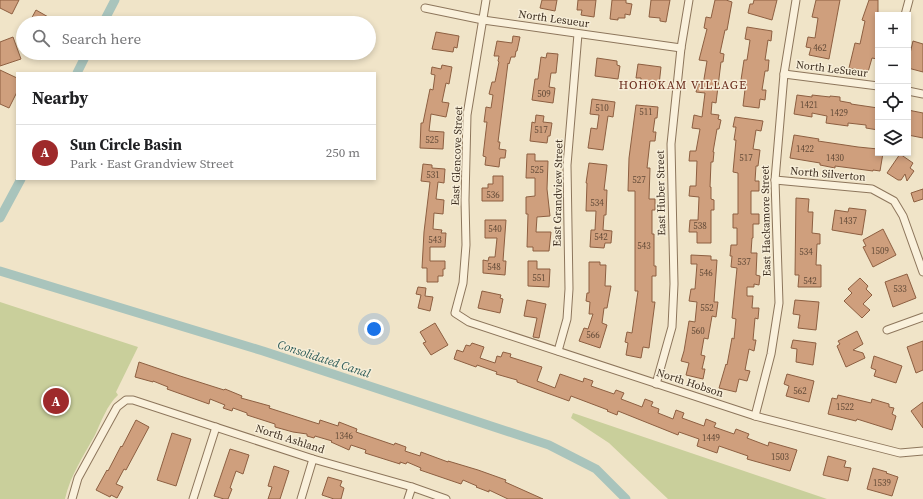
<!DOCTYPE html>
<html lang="en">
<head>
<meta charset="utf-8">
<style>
  :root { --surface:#fff; --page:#f2f2f2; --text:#202124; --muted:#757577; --line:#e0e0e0; --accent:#9e2a2b }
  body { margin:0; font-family:"Source Serif 4",serif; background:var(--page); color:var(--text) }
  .controls { position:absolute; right:12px; top:12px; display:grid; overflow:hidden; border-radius:0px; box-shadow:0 2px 6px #0003 }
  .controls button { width:36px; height:36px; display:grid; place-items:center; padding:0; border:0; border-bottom:1px solid var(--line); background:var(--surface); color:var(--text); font:20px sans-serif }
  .you { position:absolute; left:374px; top:329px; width:14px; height:14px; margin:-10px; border:3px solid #fff; border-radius:50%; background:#1a73e8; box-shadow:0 0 0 6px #1a73e833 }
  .badge { display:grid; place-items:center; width:26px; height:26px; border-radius:50%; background:var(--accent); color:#fff; font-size:13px; font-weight:700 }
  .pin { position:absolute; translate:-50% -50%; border:2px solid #fff; box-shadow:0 1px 4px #0006 }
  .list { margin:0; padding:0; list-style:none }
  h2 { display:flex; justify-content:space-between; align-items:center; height:52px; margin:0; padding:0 16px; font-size:17px }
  h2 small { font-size:13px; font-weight:400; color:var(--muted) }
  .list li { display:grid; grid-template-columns:26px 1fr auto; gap:12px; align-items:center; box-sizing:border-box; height:56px; padding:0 16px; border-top:1px solid var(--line) }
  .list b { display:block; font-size:15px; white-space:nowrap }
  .list p { margin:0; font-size:13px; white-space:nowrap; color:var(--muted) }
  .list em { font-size:13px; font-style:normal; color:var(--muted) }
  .icon { flex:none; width:22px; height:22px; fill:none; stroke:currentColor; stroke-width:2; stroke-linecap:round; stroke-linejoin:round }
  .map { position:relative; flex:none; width:923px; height:499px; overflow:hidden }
  .search { position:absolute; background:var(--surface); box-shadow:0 2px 6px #0003; left:16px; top:16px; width:360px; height:44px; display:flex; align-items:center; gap:10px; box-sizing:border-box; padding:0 14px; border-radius:22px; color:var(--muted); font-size:15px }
  .panel { position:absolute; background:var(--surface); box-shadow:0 2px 6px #0003; left:16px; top:72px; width:360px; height:108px; border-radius:0px }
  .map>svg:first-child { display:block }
</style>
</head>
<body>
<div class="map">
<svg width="923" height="499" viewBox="0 0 923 499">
  <rect width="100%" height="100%" fill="#f0e4c8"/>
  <g fill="#c9cf9b">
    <path d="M 0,302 L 138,347 L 116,392 L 118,395 C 107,405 101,422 95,435 C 84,455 70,476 65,499 L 0,499 Z"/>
    <polygon points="573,413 827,499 668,499 609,443 571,418"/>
  </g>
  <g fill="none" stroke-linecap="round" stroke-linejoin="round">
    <g stroke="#a9c4bc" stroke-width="9">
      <polyline points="103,23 115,0"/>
      <polyline points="77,73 87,53"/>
      <polyline points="0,218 21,179"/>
      <polyline points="0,271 263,351 549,445 596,469 626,499"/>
    </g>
  </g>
  <g fill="#cf9f7d" stroke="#8d5f41">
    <polygon points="0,0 19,0 12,14 0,8"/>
    <polygon points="542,0 557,0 555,11 540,8"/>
    <polygon points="578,0 596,0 594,17 581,15 582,10 577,10"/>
    <polygon points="612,0 626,0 626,3 632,4 630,15 625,14 625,18 618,18 618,20 610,19"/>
    <polygon points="651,0 670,0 666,22 660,21 660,18 649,17"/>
    <polygon points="715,0 726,0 732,2 727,30 725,30 720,53 724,54 723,62 721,62 716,103 712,102 711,114 719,115 718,119 721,120 719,129 717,129 713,152 714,152 713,162 711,162 710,187 711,187 711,199 714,200 714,210 711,210 711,243 697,243 697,232 689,232 690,220 698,220 699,197 689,196 690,186 696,186 697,161 689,161 690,151 696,151 700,129 692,128 694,115 702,117 705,93 696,92 698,84 703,85 707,61 699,60 707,29 704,28 706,17 711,18"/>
    <polygon points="754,0 777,0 772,20 748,13 750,4 753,4"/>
    <polygon points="816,0 840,0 829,59 809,55 811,48 806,47 808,37 815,38 818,18 812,17"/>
    <polygon points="869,0 878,0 878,54 877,59 872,58 868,72 849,68 855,43 860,44 865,21 862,20"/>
    <polygon points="36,10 50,18 48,23 29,23"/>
    <polygon points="747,27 772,31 771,41 768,40 765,60 769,60 768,71 765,71 762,90 766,90 765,100 760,99 759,108 743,106 746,81 741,80 744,60 747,60 750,40 745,39"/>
    <polygon points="436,32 459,36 457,48 454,47 453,52 432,49"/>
    <polygon points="513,36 520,37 517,51 516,51 515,57 511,57 509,64 508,63 498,142 500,142 499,149 506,150 505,158 500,158 499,167 485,165 486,157 483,156 487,122 484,122 486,107 491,108 493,95 489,94 492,82 495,82 499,62 498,61 499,56 494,56 497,41 512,43"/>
    <polygon points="13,37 21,59 0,66 0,42"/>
    <polygon points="913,41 923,44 923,72 908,68 908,62"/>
    <polygon points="547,53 558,54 556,73 551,73 549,87 555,88 553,103 532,100 535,79 538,79 541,57 546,58"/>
    <polygon points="597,58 617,61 617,65 620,66 618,79 595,76"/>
    <polygon points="638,64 661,67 659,85 641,83 641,78 636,78"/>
    <polygon points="442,65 452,67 449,84 446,83 442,102 449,103 446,117 431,114 429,131 444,132 443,149 420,148 421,123 423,123 430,89 433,90 435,75 431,74 432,67 441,69"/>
    <polygon points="0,70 17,78 17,92 9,108 0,104"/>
    <polygon points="797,95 812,97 812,95 830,97 830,96 840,97 840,101 851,103 851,104 878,108 878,130 866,128 866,125 848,123 848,126 826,123 827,116 812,113 812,117 794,114"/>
    <polygon points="592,99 615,102 613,117 608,116 603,150 588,148 591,128 597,129 599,115 590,114"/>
    <polygon points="636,105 658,107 657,118 655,118 653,132 656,132 655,141 650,141 647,168 650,168 649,199 655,199 655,210 652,210 652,234 654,234 654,266 656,266 656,276 652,276 652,302 655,302 649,348 643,347 641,358 626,355 628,343 625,342 627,332 632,333 638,291 635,291 635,191 628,191 629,158"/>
    <polygon points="908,110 923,113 923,138 908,135"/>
    <polygon points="536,115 544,116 543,122 552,123 550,136 548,136 547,143 530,141 532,122 535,123"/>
    <polygon points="735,117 763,121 761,131 756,130 753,149 760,150 758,166 756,166 755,181 759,181 759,191 751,191 751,214 759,214 759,224 753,224 753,238 752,238 751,253 757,253 756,275 760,276 759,285 754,284 754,287 747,287 747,296 753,296 752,308 759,308 758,319 755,318 753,340 756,340 754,351 749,349 745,370 750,371 747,381 739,379 736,392 719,388 726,364 727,365 732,338 734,339 736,319 732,318 737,268 731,267 732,256 730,256 731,245 737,245 737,228 733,228 733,214 738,214 738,173 733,172 736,140 734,140 736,127 733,127"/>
    <polygon points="794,135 819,139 818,141 858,147 878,149 878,153 883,153 880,171 873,170 873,171 835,166 835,168 820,165 820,163 790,158"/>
    <polygon points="527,154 535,154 535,161 548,161 547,189 550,216 537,217 536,232 551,232 549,251 533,251 533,247 527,247 528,214 526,214 526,197 535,196 535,178 526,178"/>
    <polygon points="900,154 913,163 910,168 914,171 907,181 905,174 901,180 898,180 887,173"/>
    <polygon points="589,163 607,165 604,190 607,190 606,215 604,215 603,230 612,231 611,243 605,243 604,248 590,247 591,230 595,230 596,211 586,211 587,183 586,183"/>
    <polygon points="423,164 432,165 432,168 445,169 444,183 438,182 436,199 444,200 443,214 434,213 433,229 442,230 441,233 446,233 445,247 430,247 430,261 445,261 445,269 443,269 443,276 438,276 438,282 427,282 427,268 422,268 424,232 430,182 421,181"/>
    <polygon points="493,176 503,176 503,201 482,201 482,188 488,188 488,184 493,184"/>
    <polygon points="923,189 923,199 914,202 911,193"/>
    <polygon points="796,198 809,199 808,212 813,212 812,233 820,234 820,244 817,244 816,265 821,265 821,287 798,287 799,275 795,275"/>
    <polygon points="849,208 866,210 862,235 832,230 835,210 848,212"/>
    <polygon points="485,220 506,220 503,261 506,261 505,275 483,273 483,260 488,261 489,257 495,257 497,238 485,238"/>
    <polygon points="883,229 896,255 873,267 863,247 866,246 863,240"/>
    <polygon points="691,255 711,256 711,260 717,260 714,302 718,302 716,317 712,316 708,339 704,338 701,355 705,356 702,369 705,369 703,379 686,375 689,363 681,361 684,351 689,321 695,322 697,302 689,301 691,289 695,289 697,264 691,264"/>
    <polygon points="528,261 537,261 537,269 550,269 549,287 528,286"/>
    <polygon points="589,262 600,262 600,265 606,265 605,286 611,286 607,308 604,308 602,323 607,325 600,348 579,341 584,328 588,329 593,314 589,314 590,302 586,301 587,293 589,293"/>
    <polygon points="907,274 916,298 893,307 885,282"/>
    <polygon points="860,278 868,286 866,289 872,295 863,304 870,310 862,318 844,301 852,293 848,289"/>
    <polygon points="418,287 426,288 425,296 433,297 430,311 418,308 421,295 416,294"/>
    <polygon points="482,291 501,295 500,298 503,299 500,313 478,308"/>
    <polygon points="527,300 546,304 539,338 533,337 537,318 524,316"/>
    <polygon points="795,300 819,302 816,330 798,328 800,315 793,314"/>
    <polygon points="435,323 448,345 431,355 423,343 426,342 420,332"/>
    <polygon points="857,331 863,344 853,350 863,353 865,358 846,367 837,346 840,344 838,341"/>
    <polygon points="793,340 816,343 813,365 796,362 797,349 791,348"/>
    <polygon points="923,341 923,370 916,373 907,347"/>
    <polygon points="472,343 484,347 480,358 495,363 497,356 501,357 503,352 511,354 510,357 542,367 537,381 555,388 560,374 583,382 584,378 593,381 591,386 614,394 616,390 624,393 621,399 642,407 645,399 653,402 651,406 659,409 658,413 673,419 676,410 684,413 682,418 704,426 706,419 716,423 714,427 734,434 736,429 749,434 747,438 768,446 769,442 797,450 790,471 754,461 747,459 748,456 719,446 717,453 697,446 699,439 679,432 678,435 618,411 617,415 607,411 608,410 571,396 569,401 517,382 517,380 496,374 497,372 477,365 476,367 454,359 457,350 463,352 466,345 470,346"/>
    <polygon points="874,356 902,366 896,383 874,376 876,370 871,368"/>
    <polygon points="139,362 180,376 224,390 225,389 242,396 241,398 270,406 269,408 319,424 320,420 338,426 339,422 357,429 356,432 394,445 395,443 406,447 405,451 420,456 421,452 448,462 448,461 478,470 506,480 505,482 543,499 508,499 489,490 489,492 476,487 477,486 463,480 461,484 420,470 421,468 407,462 406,464 400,462 400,464 365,453 366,450 351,445 349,450 331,442 332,441 315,436 314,438 307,436 307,434 293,432 275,427 275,424 247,415 247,413 233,408 232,411 223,408 225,405 210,399 209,404 167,389 168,387 153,381 153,382 135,377"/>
    <polygon points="787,374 814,381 809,402 786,396 789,386 784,384"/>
    <polygon points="838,395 871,403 872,399 889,404 889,407 894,408 892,414 896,416 892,430 857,419 856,421 828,414 832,398 837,399"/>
    <polygon points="923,402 923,428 911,411"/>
    <polygon points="136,420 149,427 126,470 124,469 116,484 123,487 117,498 111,495 110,497 96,490 107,470 108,471 121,446 122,447"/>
    <polygon points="172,433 191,439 176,486 157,480"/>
    <polygon points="230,449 249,455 243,474 236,471 230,488 232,489 228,499 224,499 214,496"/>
    <polygon points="828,456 846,461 844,467 851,468 848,481 823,475"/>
    <polygon points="274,466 289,471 280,499 268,499 272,487 268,486"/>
    <polygon points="873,468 887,472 886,473 898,477 892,496 867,489"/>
    <polygon points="328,477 342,481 340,486 344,488 341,499 334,499 322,495"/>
  </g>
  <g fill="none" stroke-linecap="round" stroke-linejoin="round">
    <g stroke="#8d765c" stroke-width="9">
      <g id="minor">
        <polyline points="486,0 467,115 465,200 466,245 463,283 455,313 469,322 755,416 900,453 923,451"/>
        <polyline points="425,8 483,20 681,48"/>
        <polyline points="905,15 909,0"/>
        <polyline points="784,74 878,86"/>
        <polyline points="908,91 923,94"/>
        <polyline points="775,180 872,189 894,201 903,216 923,272"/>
        <polyline points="887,330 923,317"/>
        <polyline points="558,351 567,319 569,289 567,165 578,34"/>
        <polyline points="656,384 672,327 674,284 671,144 681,48 689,0"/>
        <polyline points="755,416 771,354 779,303 775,180 784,74 796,0"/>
        <polyline points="72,499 78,478 117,407 126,400 133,400 313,459 412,487 446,499"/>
        <polyline points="193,499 216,427"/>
        <polyline points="301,499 313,459"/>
        <polyline points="408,499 412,487"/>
      </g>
    </g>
    <use href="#minor" stroke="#faf1dc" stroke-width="7"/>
  </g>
  <g text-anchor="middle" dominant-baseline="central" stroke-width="3" stroke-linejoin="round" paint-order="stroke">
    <g font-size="9" fill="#624a37">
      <text x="820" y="48">462</text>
      <text x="544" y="94">509</text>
      <text x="809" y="105">1421</text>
      <text x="602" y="108">510</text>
      <text x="646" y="112">511</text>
      <text x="839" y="113">1429</text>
      <text x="541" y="130">517</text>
      <text x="432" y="140">525</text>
      <text x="805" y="149">1422</text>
      <text x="746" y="158">517</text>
      <text x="835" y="158">1430</text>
      <text x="537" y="170">525</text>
      <text x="433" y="175">531</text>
      <text x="639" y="180">527</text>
      <text x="493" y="195">536</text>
      <text x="597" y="203">534</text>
      <text x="848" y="221">1437</text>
      <text x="700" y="226">538</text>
      <text x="495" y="229">540</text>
      <text x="601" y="237">542</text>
      <text x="435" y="240">543</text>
      <text x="644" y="246">543</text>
      <text x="880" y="251">1509</text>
      <text x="806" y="252">534</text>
      <text x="744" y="262">537</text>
      <text x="494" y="267">548</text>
      <text x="706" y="273">546</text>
      <text x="539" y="278">551</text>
      <text x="810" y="281">542</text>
      <text x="900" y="289">533</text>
      <text x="707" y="308">552</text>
      <text x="698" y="331">560</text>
      <text x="593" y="335">566</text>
      <text x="800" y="391">562</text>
      <text x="845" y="407">1522</text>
      <text x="344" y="436">1346</text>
      <text x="711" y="438">1449</text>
      <text x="780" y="457">1503</text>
      <text x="882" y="483">1539</text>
    </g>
    <g font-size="11" fill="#3d2e20" stroke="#f7eed8">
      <text transform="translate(554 19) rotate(8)">North Lesueur</text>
      <text transform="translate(832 69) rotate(7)">North LeSueur</text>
      <text transform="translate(457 156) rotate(-88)">East Glencove Street</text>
      <text transform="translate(828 174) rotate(5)">North Silverton</text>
      <text transform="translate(558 193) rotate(-89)">East Grandview Street</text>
      <text transform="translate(661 193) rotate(-91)">East Huber Street</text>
      <text transform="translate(766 221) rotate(-91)">East Hackamore Street</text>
      <text transform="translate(690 383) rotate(18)">North Hobson</text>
      <text transform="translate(290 439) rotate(18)">North Ashland</text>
    </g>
    <g font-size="12" letter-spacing="1" fill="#6b2e1e" stroke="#f7eed8">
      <text x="683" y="85">HOHOKAM VILLAGE</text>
    </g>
    <g font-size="12" font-style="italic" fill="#2f5d5a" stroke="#f7eed8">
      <text transform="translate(324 359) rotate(18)">Consolidated Canal</text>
    </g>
  </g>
</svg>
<div class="controls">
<button>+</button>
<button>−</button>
<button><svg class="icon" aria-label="locate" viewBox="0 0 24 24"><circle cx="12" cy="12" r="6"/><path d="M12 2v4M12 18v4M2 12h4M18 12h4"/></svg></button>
<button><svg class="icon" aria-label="layers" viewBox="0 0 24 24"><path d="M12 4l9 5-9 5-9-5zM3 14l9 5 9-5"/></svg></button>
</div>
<div class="you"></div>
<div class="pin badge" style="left:56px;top:401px">A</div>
<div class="search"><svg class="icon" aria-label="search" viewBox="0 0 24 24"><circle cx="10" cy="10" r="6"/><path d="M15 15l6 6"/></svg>Search here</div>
<section class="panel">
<h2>Nearby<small></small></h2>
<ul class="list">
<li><span class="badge">A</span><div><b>Sun Circle Basin</b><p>Park · East Grandview Street</p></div><em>250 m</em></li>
</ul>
</section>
</div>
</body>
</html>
